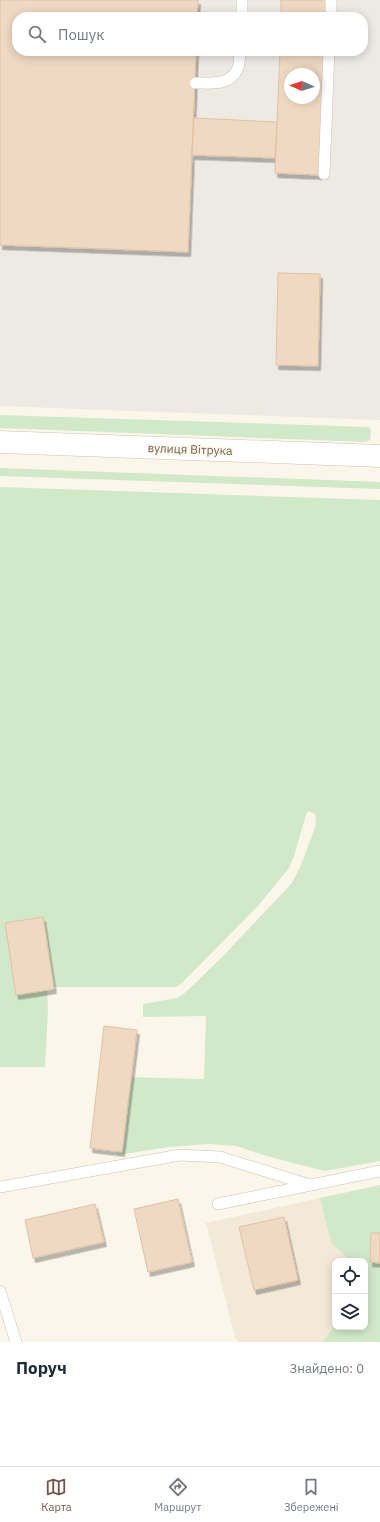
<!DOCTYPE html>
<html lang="uk">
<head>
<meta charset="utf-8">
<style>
  :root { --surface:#fff; --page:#f6f6f7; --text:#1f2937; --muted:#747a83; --line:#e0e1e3; --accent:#745246 }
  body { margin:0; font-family:"IBM Plex Sans",sans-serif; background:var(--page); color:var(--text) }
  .controls { position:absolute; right:12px; bottom:12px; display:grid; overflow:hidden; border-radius:8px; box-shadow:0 2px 10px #0003 }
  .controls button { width:36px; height:36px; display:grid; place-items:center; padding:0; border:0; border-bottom:1px solid var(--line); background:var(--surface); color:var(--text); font:20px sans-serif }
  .compass { position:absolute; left:284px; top:68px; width:36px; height:36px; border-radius:50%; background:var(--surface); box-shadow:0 2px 10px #0003; rotate:273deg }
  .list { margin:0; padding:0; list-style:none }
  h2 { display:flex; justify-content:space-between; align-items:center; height:52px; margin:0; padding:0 16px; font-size:17px }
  h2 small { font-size:13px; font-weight:400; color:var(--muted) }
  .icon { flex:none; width:22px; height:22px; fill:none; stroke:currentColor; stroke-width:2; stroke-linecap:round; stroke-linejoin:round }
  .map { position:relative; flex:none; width:380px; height:1342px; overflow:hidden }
  .search { position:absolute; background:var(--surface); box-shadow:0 2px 10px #0003; left:12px; right:12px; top:12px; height:44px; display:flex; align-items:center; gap:10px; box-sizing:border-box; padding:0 14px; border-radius:16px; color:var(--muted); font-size:15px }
  .sheet { height:124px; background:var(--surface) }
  nav { display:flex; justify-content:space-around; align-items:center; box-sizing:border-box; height:56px; border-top:1px solid var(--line); background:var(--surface); font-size:11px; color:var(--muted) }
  nav a { display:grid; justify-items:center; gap:2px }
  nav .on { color:var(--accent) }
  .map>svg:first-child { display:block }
</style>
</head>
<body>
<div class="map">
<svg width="380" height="1342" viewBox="0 0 380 1342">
  <defs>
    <filter id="shadow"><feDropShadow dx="2.5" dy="4.5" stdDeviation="0" flood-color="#0004"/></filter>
  </defs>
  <rect width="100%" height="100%" fill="#fbf6ea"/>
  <polygon fill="#f3e9d9" points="320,1198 331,1243 350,1261 335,1261 335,1326 322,1342 238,1342 235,1338 206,1223"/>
  <path fill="#ede9e3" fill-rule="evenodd" d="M 0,0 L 380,0 L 380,420 L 0,406 ZM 17,17 L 363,17 L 363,51 L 17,51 ZM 290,74 L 314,74 L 314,98 L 290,98 Z"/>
  <g fill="#d2e9c9">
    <polygon points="0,415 369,427 371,430 370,440 366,442 0,428"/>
    <polygon points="0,468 380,482 380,489 0,476"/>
    <polygon points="0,487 380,500 380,1161 325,1171 270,1157 236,1146 209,1144 169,1147 117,1155 127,1077 204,1079 206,1016 143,1017 143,1004 177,998 186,992 223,956 292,883 301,865 315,827 316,818 315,814 308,811 306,815 294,856 289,868 257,907 182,983 176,987 47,987 48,1010 45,1067 0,1067"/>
    <polygon points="380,1185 380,1342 322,1342 335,1326 365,1327 365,1291 368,1287 365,1276 365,1261 350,1261 331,1243 320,1198"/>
  </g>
  <g fill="#efd9c3" stroke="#e1c2a5" fill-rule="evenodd" filter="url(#shadow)">
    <polygon points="0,0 198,0 197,17 17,17 17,51 196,51 188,252 0,245"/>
    <rect x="281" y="0" width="45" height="17"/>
    <path d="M 280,51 L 324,51 L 320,175 L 275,173 ZM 290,74 L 314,74 L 314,98 L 290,98 Z"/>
    <polygon points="194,118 277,122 275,158 192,155"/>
    <polygon points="278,273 320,274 318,366 276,365"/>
    <polygon points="43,917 54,989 16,995 5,923"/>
    <polygon points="104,1026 137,1030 122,1152 90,1148"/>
    <polygon points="178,1199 192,1262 148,1272 134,1209"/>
    <polygon points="95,1204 104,1242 33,1258 25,1220"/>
    <polygon points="284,1217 298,1280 254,1290 239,1227"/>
    <polygon points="371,1233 380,1233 380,1263 370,1262"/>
  </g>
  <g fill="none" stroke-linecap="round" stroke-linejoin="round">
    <g stroke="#cdc0b0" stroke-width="12">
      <g id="lane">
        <polyline points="242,17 242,0"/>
        <polyline points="331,17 331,0"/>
        <path d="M 195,83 C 210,83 229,86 237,70 C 240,65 239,57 240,51"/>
        <polyline points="324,174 329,51"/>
        <polyline points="0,1187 180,1155 220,1157 310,1185"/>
        <polyline points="218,1204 380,1171"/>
        <polyline points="0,1291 16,1342"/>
      </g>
    </g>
    <g stroke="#d0c0ae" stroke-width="23">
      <polyline id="secondary" points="0,442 380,456"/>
    </g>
    <use href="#lane" stroke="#fff" stroke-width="11"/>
    <use href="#secondary" stroke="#fff" stroke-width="22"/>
  </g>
  <g text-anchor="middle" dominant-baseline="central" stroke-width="4" stroke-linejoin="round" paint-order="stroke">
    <g font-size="12" fill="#75604e" stroke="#fefaf0">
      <text transform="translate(190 449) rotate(2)">вулиця Вітрука</text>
    </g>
  </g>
</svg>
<div class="controls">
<button><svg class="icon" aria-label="locate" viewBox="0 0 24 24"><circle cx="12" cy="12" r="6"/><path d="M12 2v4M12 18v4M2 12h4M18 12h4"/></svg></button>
<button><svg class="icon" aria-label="layers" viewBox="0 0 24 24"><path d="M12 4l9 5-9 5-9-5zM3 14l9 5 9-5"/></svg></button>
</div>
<svg class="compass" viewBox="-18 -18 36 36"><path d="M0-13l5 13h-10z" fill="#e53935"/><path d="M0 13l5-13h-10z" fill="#747a83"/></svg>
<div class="search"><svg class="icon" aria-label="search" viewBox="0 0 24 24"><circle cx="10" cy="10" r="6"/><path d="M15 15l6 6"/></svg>Пошук</div>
</div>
<section class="sheet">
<h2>Поруч<small>Знайдено: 0</small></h2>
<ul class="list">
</ul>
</section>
<nav>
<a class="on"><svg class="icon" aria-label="map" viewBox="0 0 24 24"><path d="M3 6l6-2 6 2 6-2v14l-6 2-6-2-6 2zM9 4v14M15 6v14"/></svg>Карта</a>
<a><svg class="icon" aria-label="directions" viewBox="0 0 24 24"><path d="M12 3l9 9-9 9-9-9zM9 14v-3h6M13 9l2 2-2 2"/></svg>Маршрут</a>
<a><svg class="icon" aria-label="saved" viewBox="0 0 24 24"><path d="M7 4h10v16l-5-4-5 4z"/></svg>Збережені</a>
</nav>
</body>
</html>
